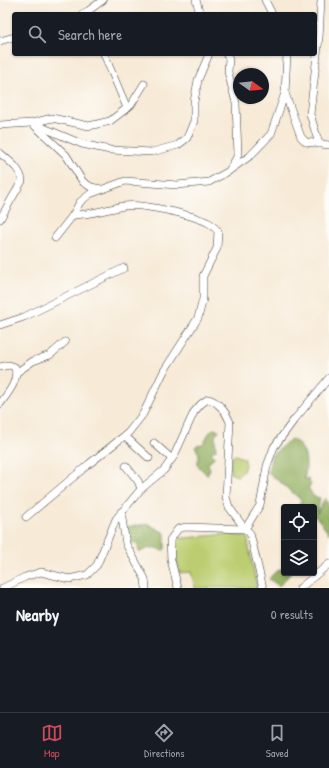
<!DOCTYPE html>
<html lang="en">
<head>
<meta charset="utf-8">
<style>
  :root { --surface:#171b24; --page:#20242c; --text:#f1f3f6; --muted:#9ea1a6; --line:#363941; --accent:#d1495b }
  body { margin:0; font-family:"Patrick Hand",sans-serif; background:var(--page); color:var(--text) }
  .controls { position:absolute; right:12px; bottom:12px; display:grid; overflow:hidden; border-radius:4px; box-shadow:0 1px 3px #0004 }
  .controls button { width:36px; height:36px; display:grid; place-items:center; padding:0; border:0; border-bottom:1px solid var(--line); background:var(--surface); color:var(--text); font:20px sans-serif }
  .compass { position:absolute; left:233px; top:68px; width:36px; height:36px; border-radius:50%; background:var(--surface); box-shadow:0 1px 3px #0004; rotate:105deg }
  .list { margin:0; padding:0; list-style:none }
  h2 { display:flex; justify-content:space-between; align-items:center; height:52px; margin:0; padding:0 16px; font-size:17px }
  h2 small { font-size:13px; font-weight:400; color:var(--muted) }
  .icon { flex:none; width:22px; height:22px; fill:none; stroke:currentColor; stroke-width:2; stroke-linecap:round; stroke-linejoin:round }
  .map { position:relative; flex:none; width:329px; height:588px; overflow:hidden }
  .search { position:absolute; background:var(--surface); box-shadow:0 1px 3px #0004; left:12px; right:12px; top:12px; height:44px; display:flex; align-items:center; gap:10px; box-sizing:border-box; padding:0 14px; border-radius:4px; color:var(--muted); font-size:15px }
  .sheet { height:124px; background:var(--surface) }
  nav { display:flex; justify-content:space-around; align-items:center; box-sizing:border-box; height:56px; border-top:1px solid var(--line); background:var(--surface); font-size:11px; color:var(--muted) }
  nav a { display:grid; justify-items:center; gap:2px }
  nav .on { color:var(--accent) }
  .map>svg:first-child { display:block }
</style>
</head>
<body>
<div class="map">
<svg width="329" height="588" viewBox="0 0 329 588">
  <rect width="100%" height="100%" fill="#fdfcf7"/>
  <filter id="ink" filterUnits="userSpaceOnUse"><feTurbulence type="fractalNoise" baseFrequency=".025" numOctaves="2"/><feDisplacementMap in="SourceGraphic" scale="8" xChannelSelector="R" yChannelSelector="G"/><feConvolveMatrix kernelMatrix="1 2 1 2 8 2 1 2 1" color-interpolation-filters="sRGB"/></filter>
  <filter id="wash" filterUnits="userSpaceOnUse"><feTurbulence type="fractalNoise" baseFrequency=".012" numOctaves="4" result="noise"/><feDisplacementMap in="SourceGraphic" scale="16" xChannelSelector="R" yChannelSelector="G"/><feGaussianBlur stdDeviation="0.9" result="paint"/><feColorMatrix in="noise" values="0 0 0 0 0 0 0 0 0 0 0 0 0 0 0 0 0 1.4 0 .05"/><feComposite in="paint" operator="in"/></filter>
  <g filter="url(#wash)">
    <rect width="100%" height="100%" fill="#f7ead7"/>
    <g fill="#bbcd70" stroke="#6c7446">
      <path d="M 236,455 L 245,459 C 245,467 245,472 237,476 L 230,473 L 232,457 Z"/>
      <polygon points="229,534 247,537 257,588 195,588 191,572 179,573 174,539"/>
    </g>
    <g fill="#94b062" stroke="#58663f">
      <polygon points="213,429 219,430 215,436 216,450 211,452 214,457 208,464 210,469 207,475 197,465 199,454 195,447 204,443 209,433"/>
      <path d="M 291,439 C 307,446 308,464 304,479 L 308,479 L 311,485 L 308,487 L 313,496 L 320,498 L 317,514 L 325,498 L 329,506 L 329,534 L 316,516 L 314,517 L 314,507 L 301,507 L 299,502 L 303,502 L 300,499 L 268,472 L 272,455 Z"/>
      <path d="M 148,524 L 165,533 L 165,549 L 162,551 C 155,545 147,549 139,552 L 138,546 L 134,542 L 127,542 L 126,527 Z"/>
      <polygon points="284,567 284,573 291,573 279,586 269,579 274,573"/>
    </g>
  </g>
  <g filter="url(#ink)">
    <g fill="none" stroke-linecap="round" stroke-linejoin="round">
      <g stroke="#3d3b38" stroke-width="8">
        <g id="street">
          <polyline points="196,0 200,14"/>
          <polyline points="265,0 272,14"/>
          <polyline points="82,14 88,11 103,0"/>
          <polyline points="0,41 14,37"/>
          <polyline points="104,54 127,108"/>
          <polyline points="287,54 285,93 301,137 306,142 329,145"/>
          <polyline points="32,123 82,144 110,150 152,152 178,145 187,138 194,121 194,102 198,80 209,54"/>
          <polyline points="0,125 32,123 52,118 89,126 110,121 131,105 144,84"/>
          <polyline points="35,126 66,155 83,182 91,187 101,189"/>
          <polyline points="319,144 310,114 319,38 321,0"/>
          <path d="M 0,153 C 9,161 21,169 22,181 L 0,219"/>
          <polyline points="230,170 250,156 271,134 285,93"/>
          <polyline points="55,238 73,215 80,202 90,194 125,181 177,185 209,182 229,171 238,155 236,103 228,72 229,58 226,54"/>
          <polyline points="0,325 24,317 124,268"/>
          <path d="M 0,367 L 9,365 L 15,367 C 19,381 8,393 0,404"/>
          <polyline points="16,373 33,361 50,355 65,342"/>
          <polyline points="125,436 149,458"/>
          <polyline points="154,443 172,459"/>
          <polyline points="126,466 138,481 141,489"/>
          <polyline points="121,512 126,544 145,579 146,588"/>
          <path d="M 26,517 L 89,464 L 128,433 L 143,414 L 164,371 L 198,318 L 203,299 L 203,276 L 217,248 L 218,231 C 216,229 212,225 209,223 C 193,215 142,203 124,206 C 107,209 91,215 73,215"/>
          <path d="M 3,588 L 25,577 L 41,572 L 69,579 L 87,575 L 97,565 L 116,519 L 141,489 L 164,470 L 174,456 L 194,412 L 201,404 L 208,399 C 218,401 226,412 230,422 L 226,497 L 229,507 L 245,529 L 260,505 L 267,466 L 274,447 L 294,420 L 329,378"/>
          <polyline points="178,588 171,560 170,540 178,529 185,527 245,529 250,533 263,588"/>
          <polyline points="300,588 329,564"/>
        </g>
      </g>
      <use href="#street" stroke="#fff" stroke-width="7"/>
    </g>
  </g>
</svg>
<div class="controls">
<button><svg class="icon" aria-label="locate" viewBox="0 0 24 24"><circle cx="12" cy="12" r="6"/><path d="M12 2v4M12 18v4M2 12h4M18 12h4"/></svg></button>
<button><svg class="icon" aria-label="layers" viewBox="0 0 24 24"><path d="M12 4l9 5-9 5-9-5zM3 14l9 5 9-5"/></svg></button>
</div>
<svg class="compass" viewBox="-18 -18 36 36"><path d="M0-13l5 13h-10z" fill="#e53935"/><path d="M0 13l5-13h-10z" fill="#9ea1a6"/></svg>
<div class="search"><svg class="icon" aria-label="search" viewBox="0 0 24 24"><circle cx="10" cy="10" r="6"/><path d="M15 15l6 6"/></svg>Search here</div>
</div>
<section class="sheet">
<h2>Nearby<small>0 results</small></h2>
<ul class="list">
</ul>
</section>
<nav>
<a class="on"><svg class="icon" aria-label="map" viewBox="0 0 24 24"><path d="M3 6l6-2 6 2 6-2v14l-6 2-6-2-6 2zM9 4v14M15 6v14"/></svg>Map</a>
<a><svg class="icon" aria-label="directions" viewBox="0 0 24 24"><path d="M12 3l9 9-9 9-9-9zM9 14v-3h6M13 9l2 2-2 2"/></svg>Directions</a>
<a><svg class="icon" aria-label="saved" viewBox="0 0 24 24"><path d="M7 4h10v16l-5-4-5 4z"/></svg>Saved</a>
</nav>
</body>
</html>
